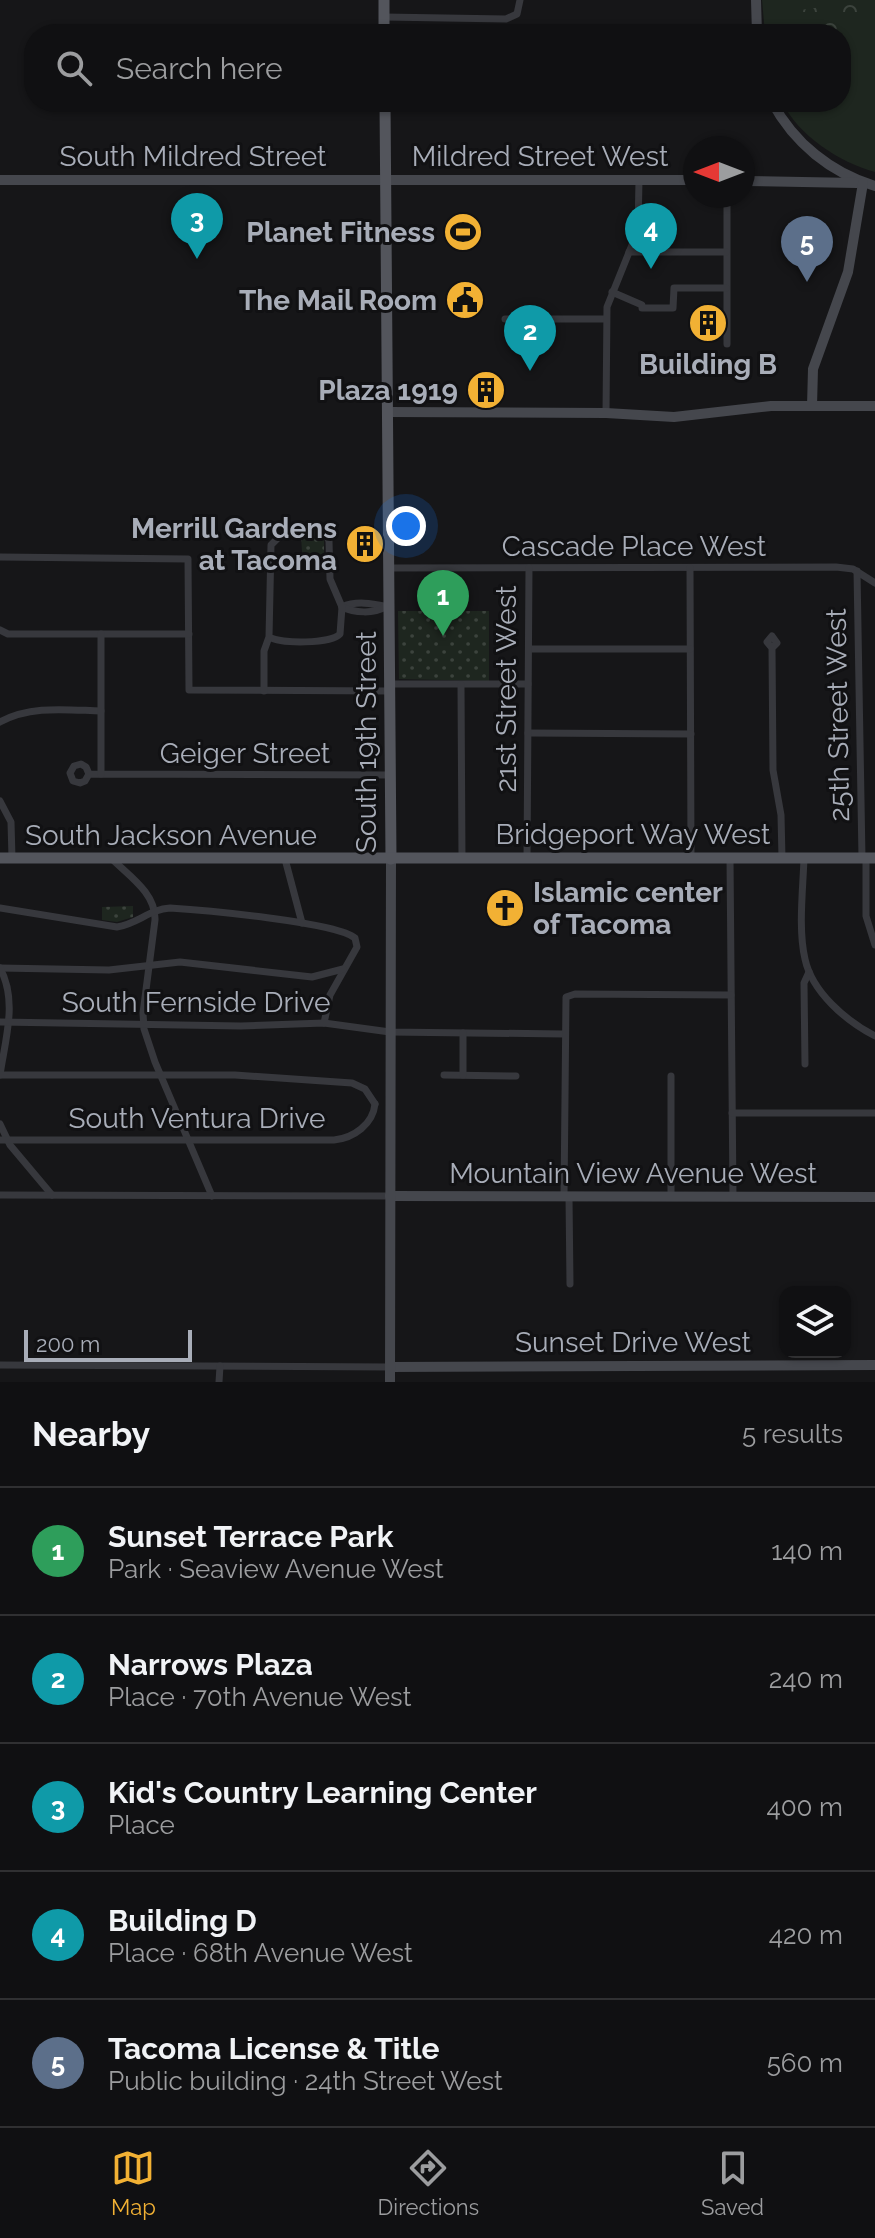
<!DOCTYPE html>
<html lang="en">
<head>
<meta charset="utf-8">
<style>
  :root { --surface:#101012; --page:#19191b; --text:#f1f3f6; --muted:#9c9d9f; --line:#303032; --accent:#f2b134 }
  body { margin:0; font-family:Raleway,sans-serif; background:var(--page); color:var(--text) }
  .controls { position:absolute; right:24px; bottom:24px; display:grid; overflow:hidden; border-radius:16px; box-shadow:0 2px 6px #0004 }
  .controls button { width:72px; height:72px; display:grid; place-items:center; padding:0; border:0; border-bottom:2px solid var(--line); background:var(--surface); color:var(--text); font:40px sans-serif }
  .compass { position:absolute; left:683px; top:136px; width:72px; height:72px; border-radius:50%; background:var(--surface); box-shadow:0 2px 6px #0004; rotate:270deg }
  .scale { position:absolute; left:24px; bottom:20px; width:168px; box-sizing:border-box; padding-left:8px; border:4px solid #a8adb8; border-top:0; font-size:22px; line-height:28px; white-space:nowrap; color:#a8adb8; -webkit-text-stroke:6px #111113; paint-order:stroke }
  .you { position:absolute; left:406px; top:526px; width:28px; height:28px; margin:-20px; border:6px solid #fff; border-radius:50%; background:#1a73e8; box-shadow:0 0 0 12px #1a73e833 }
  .badge { display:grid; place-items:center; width:52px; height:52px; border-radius:50%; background:var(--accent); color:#fff; font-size:26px; font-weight:700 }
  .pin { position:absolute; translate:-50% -66px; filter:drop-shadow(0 2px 4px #0008) }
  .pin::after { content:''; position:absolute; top:42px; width:28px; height:24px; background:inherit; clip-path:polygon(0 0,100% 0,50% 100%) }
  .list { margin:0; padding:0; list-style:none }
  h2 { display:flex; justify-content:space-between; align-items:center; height:104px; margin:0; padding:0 32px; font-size:34px }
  h2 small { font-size:26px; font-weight:400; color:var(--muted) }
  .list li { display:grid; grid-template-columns:52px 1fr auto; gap:24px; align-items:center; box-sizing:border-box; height:128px; padding:0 32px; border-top:2px solid var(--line) }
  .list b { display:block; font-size:30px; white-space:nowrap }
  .list p { margin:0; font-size:26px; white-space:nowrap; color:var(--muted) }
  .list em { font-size:26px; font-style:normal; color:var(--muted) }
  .icon { flex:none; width:44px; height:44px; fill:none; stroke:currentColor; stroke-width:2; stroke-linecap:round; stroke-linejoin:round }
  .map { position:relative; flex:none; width:875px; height:1382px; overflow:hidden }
  .search { position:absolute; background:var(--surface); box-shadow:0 2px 6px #0004; left:24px; right:24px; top:24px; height:88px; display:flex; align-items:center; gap:20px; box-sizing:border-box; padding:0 28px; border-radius:32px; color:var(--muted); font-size:30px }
  .sheet { height:744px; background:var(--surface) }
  nav { display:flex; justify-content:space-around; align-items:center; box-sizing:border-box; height:112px; border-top:2px solid var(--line); background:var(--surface); font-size:22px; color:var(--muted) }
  nav a { display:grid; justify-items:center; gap:4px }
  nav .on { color:var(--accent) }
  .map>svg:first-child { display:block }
</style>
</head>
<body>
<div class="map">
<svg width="875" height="1382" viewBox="0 0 875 1382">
  <defs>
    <pattern id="forest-crowns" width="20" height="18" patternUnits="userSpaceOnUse" patternTransform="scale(2)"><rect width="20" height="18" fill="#1e261f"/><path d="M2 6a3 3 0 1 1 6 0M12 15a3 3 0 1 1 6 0" fill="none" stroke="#3c433d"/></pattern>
    <pattern id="park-dots" width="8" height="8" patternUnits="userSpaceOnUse" patternTransform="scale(2)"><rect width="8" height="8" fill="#1e261f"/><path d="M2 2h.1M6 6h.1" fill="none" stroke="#3c433d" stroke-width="1.8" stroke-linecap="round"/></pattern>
  </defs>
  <rect width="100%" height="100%" fill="#161618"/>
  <path fill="#1e261f" d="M 762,0 L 875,0 L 875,172 C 839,162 799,136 782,102 L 841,102 L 841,34 L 765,34 Z"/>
  <polygon fill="url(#forest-crowns)" points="856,0 875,0 875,17 848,22 844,29 806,31 800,10 837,5"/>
  <g fill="url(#park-dots)">
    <polygon points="320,535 324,539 324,565 303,565 301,536"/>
    <polygon points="398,611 489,611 489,681 399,679"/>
    <polygon points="133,906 133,917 117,922 102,920 102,907"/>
  </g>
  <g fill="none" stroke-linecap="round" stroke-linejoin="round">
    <g stroke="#37383d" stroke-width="7">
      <polyline points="384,17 506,19 517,14 520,0"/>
      <polyline points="727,196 727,344"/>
      <polyline points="629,252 726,252"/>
      <polyline points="612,292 642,305 642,308 673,308 674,288 726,288"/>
      <polyline points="505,319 606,319"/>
      <polyline points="606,413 607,307 638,230 639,180"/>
      <polyline points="0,557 188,559 189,690 389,691"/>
      <polyline points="389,568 836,567 853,569 875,583"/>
      <polyline points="690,568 691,858"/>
      <polyline points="857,571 862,858"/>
      <path d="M 342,607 C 357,600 374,604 389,607"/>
      <path d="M 342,607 C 354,613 374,614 385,607"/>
      <polyline points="0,630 8,634 189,634"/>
      <polyline points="772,648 767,642 772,636 777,643 772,648 773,770 781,815 782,858"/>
      <polyline points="529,649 690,649"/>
      <polyline points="389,684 528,684"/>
      <polyline points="461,685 462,859"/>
      <path d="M 264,691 L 264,651 L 269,637 L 271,545 L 280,536 L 318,532 L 326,535 L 329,541 L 330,579 L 342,607 L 340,634 C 331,644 281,644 269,637"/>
      <path d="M 0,722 C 31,705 67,710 101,711"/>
      <polyline points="528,733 691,734"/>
      <polyline points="89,774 86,767 81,764 74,766 70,773 73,781 80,783 85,781 89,774 390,775"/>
      <polyline points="101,774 101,634"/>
      <polyline points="0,801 11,822 12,858"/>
      <path d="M 111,858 C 129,876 156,893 155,920 L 143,1013 L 144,1029 L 155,1062 L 212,1196"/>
      <polyline points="730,858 733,1197"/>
      <path d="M 804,858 C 803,889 798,929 805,959 C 812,992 846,1021 875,1036"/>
      <polyline points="866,858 866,916 875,945"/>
      <polyline points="285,859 302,923"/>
      <polyline points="527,859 529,568"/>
      <path d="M 0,908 L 117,927 C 137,924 150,909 170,908 C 202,910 336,922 355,938 L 357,947 L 330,995 L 324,1023"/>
      <polyline points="0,968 109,970 180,962 312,977 343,969"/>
      <path d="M 0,968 C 18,1001 5,1040 0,1075"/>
      <polyline points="0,1022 241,1026 324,1023 390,1032 564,1034"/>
      <polyline points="805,1064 804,983 809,972"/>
      <polyline points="0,1075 235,1075 352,1083 365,1089 375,1104"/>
      <polyline points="444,1075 516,1076"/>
      <polyline points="463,1075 463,1033"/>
      <polyline points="732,1113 875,1113"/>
      <polyline points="0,1124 10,1145 52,1195"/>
      <path d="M 0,1140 L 334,1140 C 354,1138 373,1124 375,1104"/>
      <polyline points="0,1195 390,1196"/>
      <polyline points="564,1197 566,997 575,994 731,995"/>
      <polyline points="569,1197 570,1284"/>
      <polyline points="671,1197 671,1076"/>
      <polyline points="0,1365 390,1367"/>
      <polyline points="219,1382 220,1366"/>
    </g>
    <g stroke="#45474d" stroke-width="10">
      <polyline points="756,0 757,34"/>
      <path d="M 772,102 C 794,143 831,173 875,186"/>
      <polyline points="0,180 695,180"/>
      <polyline points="743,181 857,183"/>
      <polyline points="812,406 813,369 848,272 863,183"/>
      <polyline points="388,412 606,413 674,417 771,406 875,406"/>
      <polyline points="390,1196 875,1197"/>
      <polyline points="390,1367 875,1365"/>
      <polyline points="390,1382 391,859"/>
    </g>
    <g stroke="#53555c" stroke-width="11">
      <polyline points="384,0 384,34"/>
      <polyline points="385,102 391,859"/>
      <polyline points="0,858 875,858"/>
    </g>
  </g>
  <defs>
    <g id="stadium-disc" transform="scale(2)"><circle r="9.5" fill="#f2b134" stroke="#111113"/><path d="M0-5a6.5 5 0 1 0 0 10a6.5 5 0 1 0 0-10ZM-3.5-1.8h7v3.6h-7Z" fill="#111"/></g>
    <g id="civic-disc" transform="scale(2)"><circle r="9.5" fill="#f2b134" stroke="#111113"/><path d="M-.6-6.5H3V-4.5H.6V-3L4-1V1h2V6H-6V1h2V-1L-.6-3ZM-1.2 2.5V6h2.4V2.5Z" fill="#111"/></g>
    <g id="building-disc" transform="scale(2)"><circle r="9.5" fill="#f2b134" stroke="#111113"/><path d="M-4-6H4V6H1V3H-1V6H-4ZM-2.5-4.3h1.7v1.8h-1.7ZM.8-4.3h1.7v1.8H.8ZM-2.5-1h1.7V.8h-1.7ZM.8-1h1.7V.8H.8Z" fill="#111"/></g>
    <g id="church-disc" transform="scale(2)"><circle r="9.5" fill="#f2b134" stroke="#111113"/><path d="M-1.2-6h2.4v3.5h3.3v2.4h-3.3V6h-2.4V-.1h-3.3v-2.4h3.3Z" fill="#111"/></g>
  </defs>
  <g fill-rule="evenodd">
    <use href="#stadium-disc" x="463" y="232"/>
    <use href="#civic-disc" x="465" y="300"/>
    <use href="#building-disc" x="708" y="323"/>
    <use href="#building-disc" x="486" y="390"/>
    <use href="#building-disc" x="365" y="544"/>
    <use href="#church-disc" x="505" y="908"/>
  </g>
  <g text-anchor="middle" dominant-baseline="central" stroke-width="6" stroke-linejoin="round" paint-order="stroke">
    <g font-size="28" fill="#a8adb8" stroke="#111113">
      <text x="193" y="156">South Mildred Street</text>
      <text x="540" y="156">Mildred Street West</text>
      <text x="634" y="546">Cascade Place West</text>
      <text transform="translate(506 689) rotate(-90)">21st Street West</text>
      <text transform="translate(838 715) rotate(-91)">25th Street West</text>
      <text transform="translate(366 742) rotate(-90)">South 19th Street</text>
      <text x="245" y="753">Geiger Street</text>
      <text x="633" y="834">Bridgeport Way West</text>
      <text x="171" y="835">South Jackson Avenue</text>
      <text x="196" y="1002">South Fernside Drive</text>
      <text x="197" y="1118">South Ventura Drive</text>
      <text x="633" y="1173">Mountain View Avenue West</text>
      <text x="633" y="1342">Sunset Drive West</text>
    </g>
    <g font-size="28" font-weight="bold" fill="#a8adb8" stroke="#111113" text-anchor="end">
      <text x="435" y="232">Planet Fitness</text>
      <text x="437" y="300">The Mail Room</text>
      <text x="708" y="364" text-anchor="middle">Building B</text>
      <text x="458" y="390">Plaza 1919</text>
      <text x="337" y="528">Merrill Gardens<tspan x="337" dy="32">at Tacoma</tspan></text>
      <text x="533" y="892" text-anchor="start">Islamic center<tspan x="533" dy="32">of Tacoma</tspan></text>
    </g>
  </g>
</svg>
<div class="controls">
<button><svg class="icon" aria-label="layers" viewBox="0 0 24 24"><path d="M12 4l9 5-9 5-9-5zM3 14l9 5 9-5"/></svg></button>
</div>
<svg class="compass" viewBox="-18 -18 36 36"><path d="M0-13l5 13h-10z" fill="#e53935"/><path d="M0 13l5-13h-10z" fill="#9c9d9f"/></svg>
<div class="scale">200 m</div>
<div class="you"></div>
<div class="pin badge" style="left:443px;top:636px;background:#2e9e5b">1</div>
<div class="pin badge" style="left:530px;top:371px;background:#0f9aa8">2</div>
<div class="pin badge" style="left:197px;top:259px;background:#0f9aa8">3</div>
<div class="pin badge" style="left:651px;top:269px;background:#0f9aa8">4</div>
<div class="pin badge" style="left:807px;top:282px;background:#5c6f8a">5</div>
<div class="search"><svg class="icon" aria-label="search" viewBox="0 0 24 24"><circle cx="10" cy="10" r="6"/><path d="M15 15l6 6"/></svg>Search here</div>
</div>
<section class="sheet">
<h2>Nearby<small>5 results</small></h2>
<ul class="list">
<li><span class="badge" style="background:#2e9e5b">1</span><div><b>Sunset Terrace Park</b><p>Park · Seaview Avenue West</p></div><em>140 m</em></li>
<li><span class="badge" style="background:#0f9aa8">2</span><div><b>Narrows Plaza</b><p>Place · 70th Avenue West</p></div><em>240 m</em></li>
<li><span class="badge" style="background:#0f9aa8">3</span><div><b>Kid's Country Learning Center</b><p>Place</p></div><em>400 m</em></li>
<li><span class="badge" style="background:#0f9aa8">4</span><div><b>Building D</b><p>Place · 68th Avenue West</p></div><em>420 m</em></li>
<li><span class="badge" style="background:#5c6f8a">5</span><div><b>Tacoma License &amp; Title</b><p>Public building · 24th Street West</p></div><em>560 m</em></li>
</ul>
</section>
<nav>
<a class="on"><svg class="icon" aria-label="map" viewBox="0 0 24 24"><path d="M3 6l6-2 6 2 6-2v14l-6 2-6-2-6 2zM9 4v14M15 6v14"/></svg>Map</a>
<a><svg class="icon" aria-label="directions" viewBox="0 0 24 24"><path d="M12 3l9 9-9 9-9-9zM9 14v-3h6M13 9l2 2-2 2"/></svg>Directions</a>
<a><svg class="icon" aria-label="saved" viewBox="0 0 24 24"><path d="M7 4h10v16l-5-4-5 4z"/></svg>Saved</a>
</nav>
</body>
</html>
